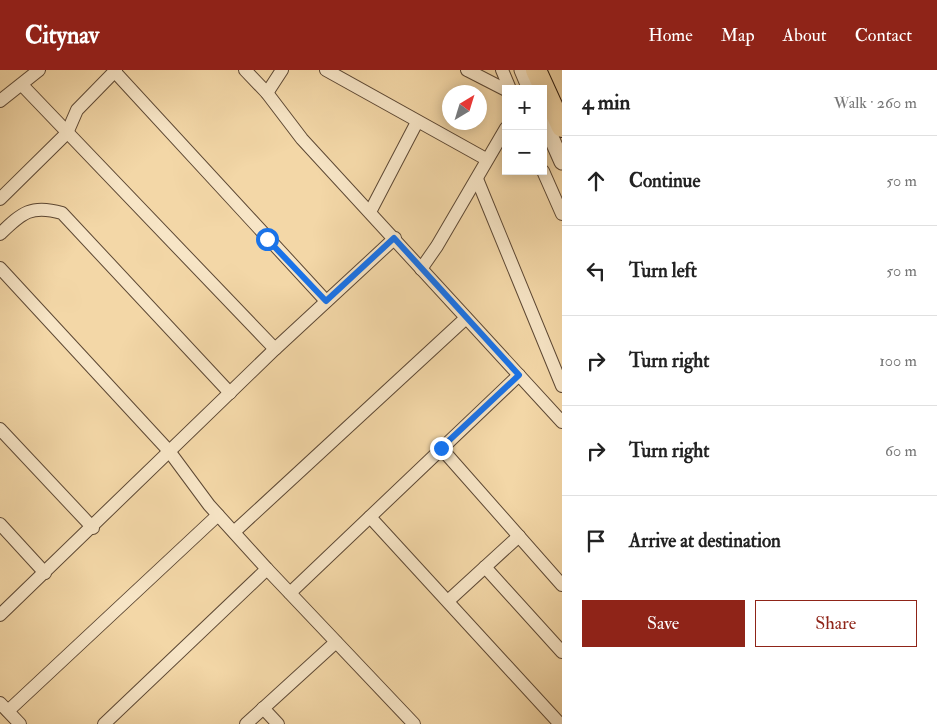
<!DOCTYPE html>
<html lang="en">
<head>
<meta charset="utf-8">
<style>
  :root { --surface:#fff; --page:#f2f2f2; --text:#222; --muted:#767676; --line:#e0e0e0; --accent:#8f2418 }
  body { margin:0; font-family:"IM FELL Double Pica",serif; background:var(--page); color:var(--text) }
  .controls { position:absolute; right:15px; top:15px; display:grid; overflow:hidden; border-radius:0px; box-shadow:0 2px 12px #0003 }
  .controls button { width:45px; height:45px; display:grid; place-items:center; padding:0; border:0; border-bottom:1px solid var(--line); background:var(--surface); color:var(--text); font:25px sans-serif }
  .compass { position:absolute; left:442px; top:15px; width:45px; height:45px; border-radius:50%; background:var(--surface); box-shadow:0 2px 12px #0003; rotate:38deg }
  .stop { position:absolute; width:15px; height:15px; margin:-11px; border:4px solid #1a73e8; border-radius:50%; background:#fff }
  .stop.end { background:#1a73e8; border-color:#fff; box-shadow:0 1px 5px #0008 }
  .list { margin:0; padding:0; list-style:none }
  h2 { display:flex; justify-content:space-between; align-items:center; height:65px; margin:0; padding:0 20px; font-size:21px }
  h2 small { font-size:16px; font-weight:400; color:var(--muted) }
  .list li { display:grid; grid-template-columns:32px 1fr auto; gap:15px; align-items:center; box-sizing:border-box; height:90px; padding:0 20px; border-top:1px solid var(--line) }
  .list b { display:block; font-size:19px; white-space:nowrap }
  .list em { font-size:16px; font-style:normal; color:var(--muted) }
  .actions { display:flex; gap:10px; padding:15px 20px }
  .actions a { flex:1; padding:11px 0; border:1px solid var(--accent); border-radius:0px; text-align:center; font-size:18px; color:var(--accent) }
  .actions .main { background:var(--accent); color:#fff }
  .icon { flex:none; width:28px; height:28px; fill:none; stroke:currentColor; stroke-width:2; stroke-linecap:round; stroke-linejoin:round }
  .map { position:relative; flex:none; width:562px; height:654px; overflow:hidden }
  header { display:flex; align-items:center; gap:30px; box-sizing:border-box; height:70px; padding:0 25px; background:var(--accent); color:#fff }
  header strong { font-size:24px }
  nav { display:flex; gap:28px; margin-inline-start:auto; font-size:18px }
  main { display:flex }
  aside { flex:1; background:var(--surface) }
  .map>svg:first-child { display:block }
</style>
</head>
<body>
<header>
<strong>Citynav</strong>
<nav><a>Home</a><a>Map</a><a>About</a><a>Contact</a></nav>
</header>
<main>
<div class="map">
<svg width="562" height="654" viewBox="0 0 562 654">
  <rect width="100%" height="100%" fill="#f3d7a7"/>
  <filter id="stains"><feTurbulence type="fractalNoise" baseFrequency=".004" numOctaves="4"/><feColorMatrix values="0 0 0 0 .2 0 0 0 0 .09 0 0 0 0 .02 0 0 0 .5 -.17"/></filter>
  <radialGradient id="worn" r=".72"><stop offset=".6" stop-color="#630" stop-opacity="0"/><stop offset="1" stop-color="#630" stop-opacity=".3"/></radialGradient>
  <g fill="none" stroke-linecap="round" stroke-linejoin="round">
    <g stroke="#5d4834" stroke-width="14">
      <g id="minor">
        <polyline points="245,0 267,23 302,69 562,352"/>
        <polyline points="326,0 486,89"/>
        <polyline points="467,0 506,20"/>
        <polyline points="502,0 510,19"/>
        <polyline points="115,2 326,231"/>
        <polyline points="22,15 275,279"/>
        <polyline points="267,23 282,0"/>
        <polyline points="0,31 39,0"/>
        <polyline points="543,101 562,144"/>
        <polyline points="477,109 562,316"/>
        <polyline points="0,129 67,63 77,40 116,0"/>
        <polyline points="370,142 417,52"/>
        <path d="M 0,164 C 22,143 31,134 62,143 L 230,323"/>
        <polyline points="0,198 169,381 209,435 267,499 414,654"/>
        <polyline points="421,199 437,176 506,58"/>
        <polyline points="0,359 93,458"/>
        <polyline points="441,378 562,515"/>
        <polyline points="370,447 560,654"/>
        <polyline points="0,454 45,503"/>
        <polyline points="234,462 466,248"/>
        <polyline points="485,497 562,582"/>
        <polyline points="290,523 519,305"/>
        <polyline points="448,531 519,466"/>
        <polyline points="0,545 275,279 395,168"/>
        <polyline points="0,633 20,654"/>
        <polyline points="263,638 278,654"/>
        <polyline points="8,641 218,445"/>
        <polyline points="104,654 267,499"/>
        <polyline points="246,654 336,572"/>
      </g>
    </g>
    <g stroke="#5d4834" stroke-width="17">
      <g id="tertiary">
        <polyline points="522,0 530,19"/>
        <polyline points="543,49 562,92"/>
      </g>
    </g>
    <g stroke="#2b190d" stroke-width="22">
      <polyline id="trunk" points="536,0 562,57"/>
    </g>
    <use href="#minor" stroke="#f7e5c6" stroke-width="12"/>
    <use href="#tertiary" stroke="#f7e5c6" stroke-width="15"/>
    <use href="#trunk" stroke="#f3d7a7" stroke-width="20"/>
  </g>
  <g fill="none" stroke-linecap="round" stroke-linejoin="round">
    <polyline stroke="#1a73e8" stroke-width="6" points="267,169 326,231 394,168 519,305 441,378"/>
  </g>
  <rect width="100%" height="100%" filter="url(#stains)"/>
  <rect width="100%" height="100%" fill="url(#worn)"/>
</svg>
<div class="controls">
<button>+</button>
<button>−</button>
</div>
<svg class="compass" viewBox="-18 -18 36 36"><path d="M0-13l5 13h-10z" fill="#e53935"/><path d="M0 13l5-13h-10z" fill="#767676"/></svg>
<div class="stop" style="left:267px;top:169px"></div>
<div class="stop end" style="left:441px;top:378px"></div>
</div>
<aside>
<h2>4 min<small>Walk · 260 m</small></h2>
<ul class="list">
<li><svg class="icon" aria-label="ahead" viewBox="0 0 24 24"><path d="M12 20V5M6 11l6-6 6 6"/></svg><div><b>Continue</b></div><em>50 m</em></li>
<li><svg class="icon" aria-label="left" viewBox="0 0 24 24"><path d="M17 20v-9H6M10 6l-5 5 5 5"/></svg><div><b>Turn left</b></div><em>50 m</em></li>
<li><svg class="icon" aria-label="right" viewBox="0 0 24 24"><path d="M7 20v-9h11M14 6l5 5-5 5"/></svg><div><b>Turn right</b></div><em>100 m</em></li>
<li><svg class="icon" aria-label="right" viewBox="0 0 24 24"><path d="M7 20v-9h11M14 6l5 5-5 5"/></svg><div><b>Turn right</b></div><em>60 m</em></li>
<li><svg class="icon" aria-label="arrive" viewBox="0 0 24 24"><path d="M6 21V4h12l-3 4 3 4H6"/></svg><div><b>Arrive at destination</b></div></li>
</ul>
<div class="actions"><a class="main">Save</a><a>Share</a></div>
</aside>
</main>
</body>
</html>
